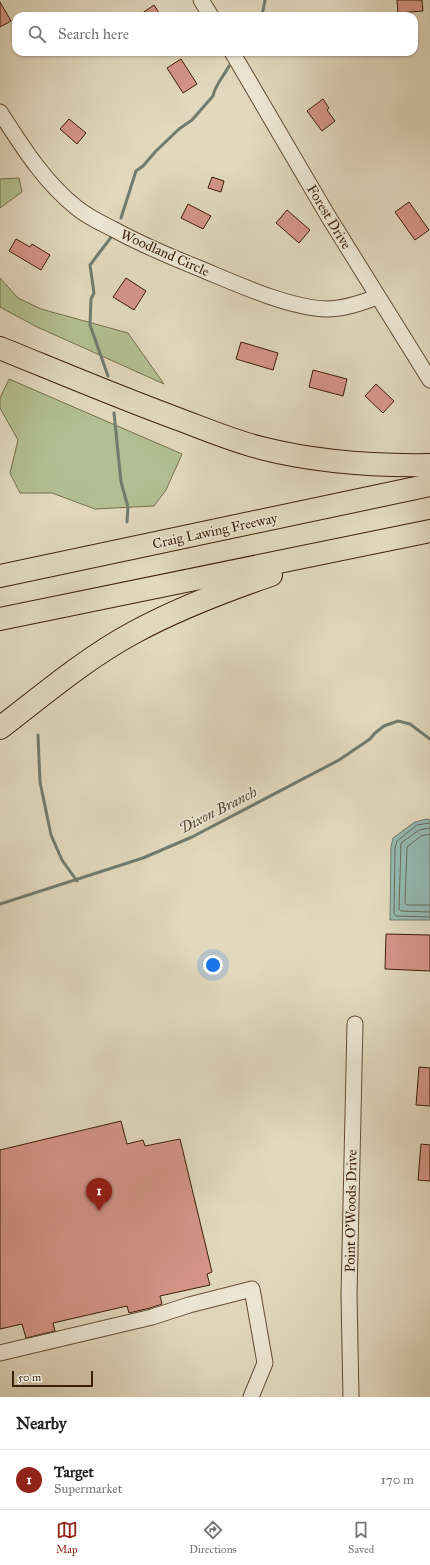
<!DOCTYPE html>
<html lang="en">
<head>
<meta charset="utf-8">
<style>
  :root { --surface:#fff; --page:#f2f2f2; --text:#222; --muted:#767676; --line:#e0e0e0; --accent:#8f2418 }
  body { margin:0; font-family:"IM FELL Great Primer",serif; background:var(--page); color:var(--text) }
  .scale { position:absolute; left:12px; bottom:10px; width:81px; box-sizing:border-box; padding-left:4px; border:2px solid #3c1f06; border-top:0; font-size:11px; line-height:14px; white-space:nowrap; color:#3c1f06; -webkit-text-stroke:3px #ece6d4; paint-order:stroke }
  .you { position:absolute; left:213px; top:965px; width:14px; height:14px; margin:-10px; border:3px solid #fff; border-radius:50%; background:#1a73e8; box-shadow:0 0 0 6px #1a73e833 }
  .badge { display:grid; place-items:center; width:26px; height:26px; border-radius:50%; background:var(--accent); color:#fff; font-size:13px; font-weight:700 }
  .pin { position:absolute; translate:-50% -33px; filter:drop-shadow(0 1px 2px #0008) }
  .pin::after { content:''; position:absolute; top:21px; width:14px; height:12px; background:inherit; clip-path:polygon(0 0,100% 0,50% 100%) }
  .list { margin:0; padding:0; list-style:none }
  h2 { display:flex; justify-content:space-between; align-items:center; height:52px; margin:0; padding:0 16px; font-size:17px }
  h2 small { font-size:13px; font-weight:400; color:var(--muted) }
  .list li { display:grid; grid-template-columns:26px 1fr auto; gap:12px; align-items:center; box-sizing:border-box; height:60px; padding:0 16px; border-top:1px solid var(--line) }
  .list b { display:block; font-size:15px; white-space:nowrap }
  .list p { margin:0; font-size:13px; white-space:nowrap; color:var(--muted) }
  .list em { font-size:13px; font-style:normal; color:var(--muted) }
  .icon { flex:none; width:22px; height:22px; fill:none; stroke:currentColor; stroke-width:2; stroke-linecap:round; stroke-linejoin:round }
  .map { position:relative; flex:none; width:430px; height:1397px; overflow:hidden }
  .search { position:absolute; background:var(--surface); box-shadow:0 1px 3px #0004; left:12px; right:12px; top:12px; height:44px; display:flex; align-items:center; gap:10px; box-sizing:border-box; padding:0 14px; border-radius:12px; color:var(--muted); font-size:15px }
  .sheet { height:112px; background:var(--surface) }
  nav { display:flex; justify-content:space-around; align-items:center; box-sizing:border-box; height:56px; border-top:1px solid var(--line); background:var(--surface); font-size:11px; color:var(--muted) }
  nav a { display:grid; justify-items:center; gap:2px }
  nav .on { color:var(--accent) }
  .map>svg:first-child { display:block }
</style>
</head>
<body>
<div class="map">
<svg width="430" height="1397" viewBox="0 0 430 1397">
  <rect width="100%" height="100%" fill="#e1d8bd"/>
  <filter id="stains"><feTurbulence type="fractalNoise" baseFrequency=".005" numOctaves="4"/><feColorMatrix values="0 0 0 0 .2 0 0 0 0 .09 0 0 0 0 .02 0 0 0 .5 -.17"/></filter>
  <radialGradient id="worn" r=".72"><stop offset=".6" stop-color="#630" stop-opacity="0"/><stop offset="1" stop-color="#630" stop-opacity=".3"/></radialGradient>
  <g fill="#b2bf92" stroke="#776f4c">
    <polygon points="19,178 22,192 0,208 0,179"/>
    <polygon points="0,278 18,298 41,309 128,333 164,384 35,326 0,307"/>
    <polygon points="9,379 182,454 166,490 154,506 95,509 52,493 20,493 10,473 18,440 0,408 0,398"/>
  </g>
  <polygon fill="#94b9b3" stroke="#717b6e" points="427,819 430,820 430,920 390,920 391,847 393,838 415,822"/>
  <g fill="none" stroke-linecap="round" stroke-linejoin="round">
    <g stroke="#686c5c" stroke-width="1">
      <polyline points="430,823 417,825 397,841 395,848 394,914 396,916 430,917"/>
      <polyline points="430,828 419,830 401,843 399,909 401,911 430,912"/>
      <polyline points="430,834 421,836 407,847 405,903 407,905 430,905"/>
    </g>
    <g stroke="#717b6e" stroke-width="3">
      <polyline points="262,16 265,0"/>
      <path d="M 121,218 L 136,171 L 143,166 L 156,151 L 179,129 L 192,120 L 213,96 C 215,85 224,76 229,66"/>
      <polyline points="108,376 90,325 91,299 94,293 90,265 112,236"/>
      <polyline points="114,413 121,482 128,507 127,522"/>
      <polyline points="38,735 40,782 51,835 62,860 77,881"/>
      <polyline points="0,904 143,858 192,837 339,760 370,739 375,733 384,726 398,721 410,724 430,739"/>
    </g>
  </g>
  <g fill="#d49587" stroke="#3c1f06">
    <polygon points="397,0 422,0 423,11 398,13"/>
    <polygon points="0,2 11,21 0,27"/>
    <polygon points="154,5 161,16 138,16"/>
    <polygon points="181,59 197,84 183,93 167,68"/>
    <polygon points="323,99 329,108 327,110 335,121 322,131 307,111"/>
    <polygon points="69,119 86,133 77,144 60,129"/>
    <polygon points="212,177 224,181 221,192 208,188"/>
    <polygon points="409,202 429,230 415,240 395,212"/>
    <polygon points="188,204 211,216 203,229 181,218"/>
    <polygon points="287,210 310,230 299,243 276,223"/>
    <polygon points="16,239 30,247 32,244 50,255 41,270 9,251"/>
    <polygon points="126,278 146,291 134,310 113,297"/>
    <polygon points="241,342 278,353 273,370 236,359"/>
    <polygon points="313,370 347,379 343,396 309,387"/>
    <polygon points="376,384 394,401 383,413 365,396"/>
    <polygon points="386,934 430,935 430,971 385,969"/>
    <polygon points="419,1067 430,1068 430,1106 416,1105"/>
    <polygon points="121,1121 127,1144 143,1140 145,1146 180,1139 212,1272 207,1274 210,1285 160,1296 162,1304 150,1308 129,1313 127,1306 53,1323 55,1331 26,1338 22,1324 0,1329 0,1150"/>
    <polygon points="421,1144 430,1145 430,1181 418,1180"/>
  </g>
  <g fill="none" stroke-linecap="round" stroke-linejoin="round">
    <g stroke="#654d34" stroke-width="17">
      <g id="minor">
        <polyline points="201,0 211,16"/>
        <polyline points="232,52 328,216 430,380"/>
        <path d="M 0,112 C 22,146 44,182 77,208 C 88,217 101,223 113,229 C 142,245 171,257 201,269 C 237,284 289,308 327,309 C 344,309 361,303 377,297"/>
        <polyline points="0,1353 152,1317 189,1305 252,1289 265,1363 251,1397"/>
        <polyline points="351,1397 349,1295 355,1024"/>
      </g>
    </g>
    <g stroke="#3c1f06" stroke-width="24">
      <g id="highway">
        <path d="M 0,348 C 59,372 118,397 178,419 C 205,429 233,441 261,448 C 316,462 373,466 430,465"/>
        <polyline points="0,576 430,485"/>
        <polyline points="0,619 430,531"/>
        <path d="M 0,728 C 43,695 85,659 133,633 C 177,609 224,591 271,575"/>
      </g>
    </g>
    <use href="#minor" stroke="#ece6d4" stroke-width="15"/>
    <use href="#highway" stroke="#e1d8bd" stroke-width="22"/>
  </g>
  <g text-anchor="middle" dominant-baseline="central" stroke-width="3" stroke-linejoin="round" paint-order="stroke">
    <g font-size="14" fill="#3c1f06" stroke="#ece6d4">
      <text transform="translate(329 217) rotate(59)">Forest Drive</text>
      <text transform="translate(165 253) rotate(24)">Woodland Circle</text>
      <text transform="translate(215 531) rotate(-12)">Craig Lawing Freeway</text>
      <text transform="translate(351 1211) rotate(-89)">Point O'Woods Drive</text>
    </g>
    <g font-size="15" font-style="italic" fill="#564d3a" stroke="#ece6d4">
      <text transform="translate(218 810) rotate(-27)">Dixon Branch</text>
    </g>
  </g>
  <rect width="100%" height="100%" filter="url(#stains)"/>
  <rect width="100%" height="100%" fill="url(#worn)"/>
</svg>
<div class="scale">50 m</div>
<div class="you"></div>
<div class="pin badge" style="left:99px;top:1211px">1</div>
<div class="search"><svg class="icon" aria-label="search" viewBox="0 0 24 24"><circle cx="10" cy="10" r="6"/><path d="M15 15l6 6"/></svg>Search here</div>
</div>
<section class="sheet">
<h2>Nearby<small></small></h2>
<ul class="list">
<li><span class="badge">1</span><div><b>Target</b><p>Supermarket</p></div><em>170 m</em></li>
</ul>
</section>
<nav>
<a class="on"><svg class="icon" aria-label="map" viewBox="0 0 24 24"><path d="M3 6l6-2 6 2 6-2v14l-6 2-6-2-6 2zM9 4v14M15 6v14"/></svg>Map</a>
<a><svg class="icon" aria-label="directions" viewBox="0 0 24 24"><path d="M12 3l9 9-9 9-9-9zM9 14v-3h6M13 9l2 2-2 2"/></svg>Directions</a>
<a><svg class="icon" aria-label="saved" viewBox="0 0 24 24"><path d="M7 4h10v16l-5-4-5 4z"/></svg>Saved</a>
</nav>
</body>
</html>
